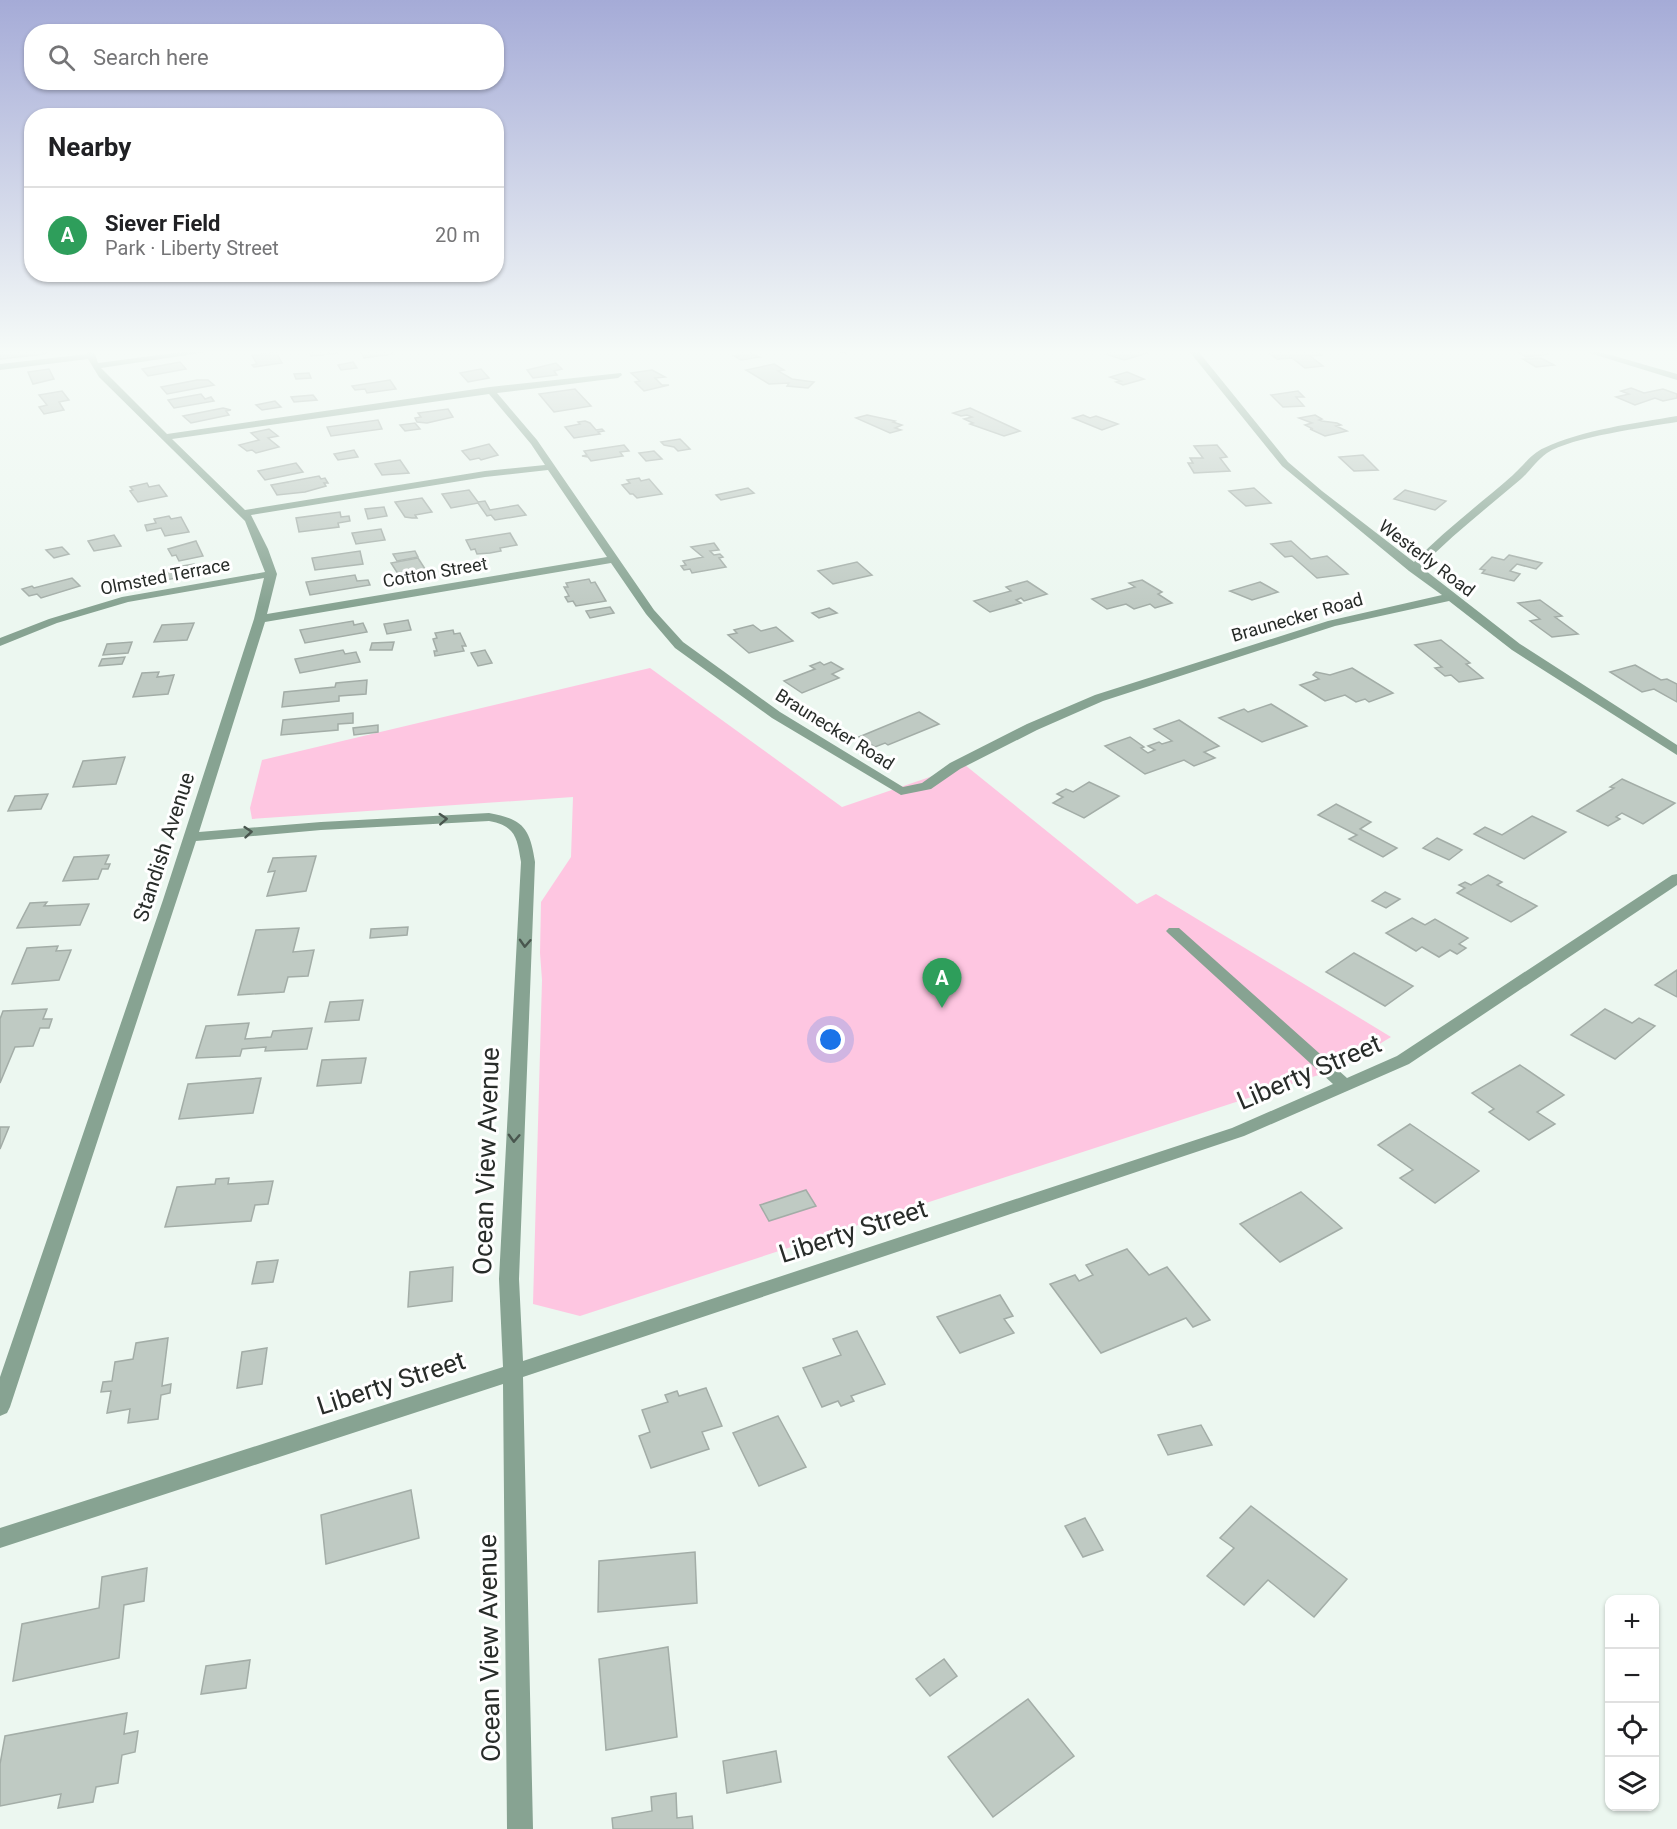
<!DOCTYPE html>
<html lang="en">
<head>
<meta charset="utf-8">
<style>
  :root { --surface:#fff; --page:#f6f6f6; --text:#202124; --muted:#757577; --line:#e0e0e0; --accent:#d93025 }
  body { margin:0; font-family:Roboto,sans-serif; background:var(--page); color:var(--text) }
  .controls { position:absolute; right:18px; bottom:18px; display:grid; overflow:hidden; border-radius:12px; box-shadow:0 2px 4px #0004 }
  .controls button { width:54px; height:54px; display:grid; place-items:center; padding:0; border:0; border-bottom:2px solid var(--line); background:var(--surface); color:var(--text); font:30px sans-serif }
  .you { position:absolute; left:831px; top:1040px; width:21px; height:21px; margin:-15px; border:4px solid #fff; border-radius:50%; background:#1a73e8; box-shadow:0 0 0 9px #1a73e833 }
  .badge { display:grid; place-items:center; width:39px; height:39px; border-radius:50%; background:var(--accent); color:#fff; font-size:20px; font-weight:700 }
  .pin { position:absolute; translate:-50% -50px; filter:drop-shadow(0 2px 3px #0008) }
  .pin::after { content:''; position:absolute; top:32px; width:21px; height:18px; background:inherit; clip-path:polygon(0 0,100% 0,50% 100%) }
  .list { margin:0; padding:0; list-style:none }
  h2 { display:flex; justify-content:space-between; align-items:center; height:78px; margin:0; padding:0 24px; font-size:26px }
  h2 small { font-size:20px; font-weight:400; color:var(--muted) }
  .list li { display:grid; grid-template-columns:39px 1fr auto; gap:18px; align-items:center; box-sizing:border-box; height:96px; padding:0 24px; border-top:2px solid var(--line) }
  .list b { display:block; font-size:22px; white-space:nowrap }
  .list p { margin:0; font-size:20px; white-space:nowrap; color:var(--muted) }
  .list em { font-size:20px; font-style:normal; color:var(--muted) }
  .icon { flex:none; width:33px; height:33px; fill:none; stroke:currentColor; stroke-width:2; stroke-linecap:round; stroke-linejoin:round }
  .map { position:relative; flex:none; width:1677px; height:1829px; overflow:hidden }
  .search { position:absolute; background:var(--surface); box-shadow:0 2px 4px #0004; left:24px; top:24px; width:480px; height:66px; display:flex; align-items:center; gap:15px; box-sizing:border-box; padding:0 21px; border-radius:24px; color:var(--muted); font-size:22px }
  .panel { position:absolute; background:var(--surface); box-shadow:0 2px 4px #0004; left:24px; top:108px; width:480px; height:174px; border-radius:24px }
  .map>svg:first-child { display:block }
</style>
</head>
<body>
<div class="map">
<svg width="1677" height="1829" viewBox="0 0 1677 1829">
  <rect width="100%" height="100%" fill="#ecf7f0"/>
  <polygon fill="#fec6e1" points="650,668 842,807 965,765 1137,904 1156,894 1391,1037 1340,1068 580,1316 533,1304 542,980 540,953 541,902 571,857 573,797 252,819 250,808 262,760"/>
  <g fill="#bfcac3" stroke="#a3ada7" stroke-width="1.5">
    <polygon points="50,351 45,354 0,359 0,352"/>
    <polygon points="309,351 338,351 339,353 311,356"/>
    <polygon points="360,351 390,351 393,354 364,358"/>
    <polygon points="730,351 752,351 752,354 760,357 741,360 734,356 739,356 737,352"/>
    <polygon points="1114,351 1143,351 1147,353 1124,360 1106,354"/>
    <polygon points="1266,351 1315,351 1321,355 1310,356 1323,366 1305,368 1292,358 1277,359"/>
    <polygon points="1516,351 1542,351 1548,354 1526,357"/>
    <polygon points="276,352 282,363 254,367 252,365 257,364 252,355"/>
    <polygon points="1541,358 1554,365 1536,367 1523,359"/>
    <polygon points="180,362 186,369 148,376 142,369"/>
    <polygon points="353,362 357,368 341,370 338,365"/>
    <polygon points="556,363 562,369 554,371 557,375 533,378 527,370"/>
    <polygon points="774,364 784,370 778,371 792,379 814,382 808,388 787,386 789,383 769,384 746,370"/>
    <polygon points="49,369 54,379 33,384 28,372"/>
    <polygon points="481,369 489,378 468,382 460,373"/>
    <polygon points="652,370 665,377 655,378 662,385 669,385 644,391 635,382 640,381 631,373"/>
    <polygon points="1127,372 1144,379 1123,385 1116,382 1121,381 1110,377"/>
    <polygon points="309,373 311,378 296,379 294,374"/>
    <polygon points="197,380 208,380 214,385 167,394 161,387"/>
    <polygon points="390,380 396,389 367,393 365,389 355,390 352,386"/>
    <polygon points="1631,388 1644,393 1663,389 1677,394 1677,398 1663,401 1655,398 1635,405 1616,397 1629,394 1621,391"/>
    <polygon points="575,389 591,406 554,412 539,394"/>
    <polygon points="62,391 69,400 59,402 64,410 44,414 39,407 47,405 39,395"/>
    <polygon points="1298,391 1304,397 1296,397 1304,406 1283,407 1271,395"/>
    <polygon points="201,394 205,399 211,397 214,401 174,408 168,400"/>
    <polygon points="313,395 317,400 294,402 291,397"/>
    <polygon points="275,401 281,407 262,410 256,405"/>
    <polygon points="223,408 231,410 226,411 229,415 191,423 183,416"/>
    <polygon points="970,408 1020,431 1004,436 970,424 973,423 964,419 972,417 967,415 961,416 953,413"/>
    <polygon points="448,409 453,417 427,423 417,422 415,418 421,417 418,413"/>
    <polygon points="867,415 895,421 893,422 902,425 895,428 901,430 890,433 856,418"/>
    <polygon points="1083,415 1090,418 1096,416 1118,424 1102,430 1073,418"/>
    <polygon points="1315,415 1322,419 1319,420 1322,421 1337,423 1341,425 1336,426 1347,431 1325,436 1310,429 1313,429 1305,425 1312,423 1299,418"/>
    <polygon points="378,420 382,429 331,436 327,427"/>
    <polygon points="585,421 590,423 596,430 602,429 604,431 598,432 600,434 574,438 565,427 580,424 578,422"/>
    <polygon points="415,423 420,429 405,431 400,425"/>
    <polygon points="269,429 278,436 268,438 279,447 256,453 252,450 247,451 239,445 259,440 251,433"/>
    <polygon points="680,439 690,449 678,451 674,447 664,445 661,442"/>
    <polygon points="489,444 498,455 481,460 479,458 470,460 462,451"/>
    <polygon points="624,445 629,451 620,452 623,456 591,461 588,457 582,456 587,455 584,451"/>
    <polygon points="1217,445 1227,457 1220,458 1230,471 1194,473 1188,463 1193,463 1190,458 1203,458 1194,446"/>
    <polygon points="354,450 358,457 338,460 334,454"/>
    <polygon points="654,451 662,459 646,461 639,453"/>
    <polygon points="1363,455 1378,470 1354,471 1339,457"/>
    <polygon points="400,460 409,473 382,475 375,464"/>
    <polygon points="296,463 303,472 265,480 258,471"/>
    <polygon points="319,476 321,479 325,478 328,483 324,483 326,486 305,492 277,495 271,485"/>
    <polygon points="639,478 641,481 649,479 662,494 637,498 633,494 630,494 622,485 630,483 627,480"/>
    <polygon points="147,483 149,487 159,485 167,496 138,502 130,491 133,490 130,487"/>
    <polygon points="748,488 754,493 721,500 716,495"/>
    <polygon points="1254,488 1271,503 1246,506 1229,491"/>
    <polygon points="469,490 478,502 485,501 490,510 518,505 526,515 495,520 491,515 487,516 478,503 451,508 442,494"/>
    <polygon points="1405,490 1446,501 1435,510 1394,499"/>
    <polygon points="422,498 432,512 415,515 417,518 412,518 405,517 395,502"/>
    <polygon points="384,507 387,516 368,519 365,509"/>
    <polygon points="340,512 341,517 349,516 350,521 338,523 339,527 299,532 296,518"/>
    <polygon points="169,516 171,519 181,517 189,532 165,536 161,528 147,531 145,525 156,523 154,519"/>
    <polygon points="381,529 385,540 356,544 352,533"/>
    <polygon points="510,533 517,545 500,548 501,551 490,553 477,554 475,549 471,550 466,540"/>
    <polygon points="114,535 121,546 94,551 88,541"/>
    <polygon points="196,541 203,556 179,561 176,555 172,556 168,549"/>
    <polygon points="1291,541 1311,559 1327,556 1348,574 1317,578 1292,556 1285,557 1271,544"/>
    <polygon points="714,543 719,550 710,551 714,555 720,554 723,557 719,558 726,567 692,573 690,569 684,570 681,566 686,565 683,561 703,557 691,547"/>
    <polygon points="62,547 69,554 54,558 46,550"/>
    <polygon points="360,551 363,564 315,570 312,558"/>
    <polygon points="415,551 418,557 397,561 393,554"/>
    <polygon points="1509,555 1542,563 1536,569 1517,564 1510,571 1520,574 1514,581 1482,573 1485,570 1480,569 1492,557 1504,560"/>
    <polygon points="418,558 427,572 400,577 391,563"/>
    <polygon points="857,562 872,575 833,584 818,571"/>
    <polygon points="194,564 198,574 166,580 163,569"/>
    <polygon points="355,575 357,581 368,580 370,585 310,595 306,582"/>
    <polygon points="72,578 80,586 41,598 37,594 29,596 22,589 32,586 34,588"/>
    <polygon points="589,579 591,583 595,582 606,601 576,606 573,601 568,602 565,597 569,596 564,587 568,587 566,583"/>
    <polygon points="1142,580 1162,592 1158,594 1172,603 1155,608 1150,604 1134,609 1126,604 1107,609 1092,599 1135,587 1129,583"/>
    <polygon points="1027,581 1047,594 1024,601 1021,598 1016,600 1021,603 990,612 974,601 1011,591 1006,587"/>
    <polygon points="1260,582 1278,592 1252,600 1230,591"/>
    <polygon points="1540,600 1562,616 1555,617 1578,634 1552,637 1530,621 1540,619 1518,603"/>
    <polygon points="610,607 614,613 590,618 586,611"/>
    <polygon points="829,608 837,613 819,618 812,613"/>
    <polygon points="408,620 411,630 387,634 384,624"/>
    <polygon points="353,621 354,625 363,623 367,632 305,643 300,630"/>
    <polygon points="194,623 187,640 154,642 162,625"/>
    <polygon points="753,625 761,631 776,627 793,641 749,653 728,635 737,633 734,630"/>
    <polygon points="453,630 454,634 460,633 466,646 462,646 464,651 435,656 434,651 437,651 433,639 437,638 435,633"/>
    <polygon points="1441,640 1470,663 1466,664 1483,678 1459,682 1451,675 1445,676 1435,668 1442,667 1415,645"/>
    <polygon points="132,642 128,653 103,655 107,644"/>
    <polygon points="394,642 392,650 370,650 372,643"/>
    <polygon points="343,650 345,654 356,652 360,662 300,673 295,659"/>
    <polygon points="485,650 492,663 478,666 471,653"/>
    <polygon points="125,657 122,664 99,666 102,659"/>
    <polygon points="820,662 824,665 831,662 843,669 832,674 839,678 802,693 784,681 815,669 810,666"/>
    <polygon points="1635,665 1661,680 1667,679 1677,684 1677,702 1654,689 1642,692 1610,672"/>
    <polygon points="1352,668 1393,693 1369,702 1365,699 1356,702 1345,695 1325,701 1300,685 1319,679 1313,675 1316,672 1330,675"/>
    <polygon points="159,672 157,677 174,675 168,694 133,697 142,673"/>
    <polygon points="367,680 366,694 339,696 339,701 282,707 284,692 335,687 336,683"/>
    <polygon points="1271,704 1307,726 1262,742 1219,718 1244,709 1248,712"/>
    <polygon points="919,712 939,724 888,745 885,743 875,747 859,737"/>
    <polygon points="353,713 353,723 338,724 338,730 281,735 283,720"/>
    <polygon points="1179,720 1219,746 1204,752 1215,758 1194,766 1184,760 1145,774 1105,746 1130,737 1144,747 1141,748 1148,753 1155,750 1148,746 1159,742 1162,744 1172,741 1154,729"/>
    <polygon points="378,725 378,732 354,735 353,728"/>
    <polygon points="125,757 116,784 73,787 83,761"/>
    <polygon points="1622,779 1675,803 1643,824 1622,813 1616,817 1620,819 1608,826 1577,811 1614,788 1610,787"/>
    <polygon points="1089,782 1119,796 1084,818 1053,803 1063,797 1057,794 1066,789 1073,792"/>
    <polygon points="48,794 41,809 8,811 15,796"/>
    <polygon points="1336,804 1371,822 1360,829 1397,848 1383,857 1349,839 1357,835 1318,815"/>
    <polygon points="1532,816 1566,832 1524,859 1474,834 1485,827 1502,835"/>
    <polygon points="1437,838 1462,850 1449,860 1423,848"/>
    <polygon points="109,855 105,864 110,864 108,869 102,869 98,879 63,881 74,857"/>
    <polygon points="316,856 306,891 267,896 275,871 268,872 273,858"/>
    <polygon points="1488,875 1502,882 1497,885 1537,906 1511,922 1457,893 1465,888 1459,885 1465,882 1471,885"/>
    <polygon points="1385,892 1400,899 1386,908 1372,901"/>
    <polygon points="47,902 44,906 89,904 80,925 17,928 30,903"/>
    <polygon points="1412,918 1425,925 1435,919 1468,938 1459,944 1466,948 1457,954 1450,950 1439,957 1422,947 1416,951 1386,933"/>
    <polygon points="408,927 407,935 370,938 371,929"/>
    <polygon points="299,928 293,952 314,950 308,976 288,977 284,992 238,995 256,930"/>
    <polygon points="58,946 56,951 71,950 59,980 12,984 27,948"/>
    <polygon points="1354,953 1413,986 1385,1006 1326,972"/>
    <polygon points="1677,970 1677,997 1655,985"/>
    <polygon points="363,1000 359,1020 325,1022 330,1002"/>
    <polygon points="47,1009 43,1019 52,1019 49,1028 40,1028 33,1046 15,1047 0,1083 0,1019 3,1011"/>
    <polygon points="1605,1009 1632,1023 1639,1018 1655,1026 1615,1059 1571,1035"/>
    <polygon points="249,1023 245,1039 271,1037 273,1031 312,1028 307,1049 265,1051 266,1047 242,1049 240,1056 196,1058 206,1026"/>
    <polygon points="366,1058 361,1083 317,1086 322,1060"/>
    <polygon points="1520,1065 1564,1095 1537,1112 1555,1124 1529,1140 1489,1112 1494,1109 1472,1093"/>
    <polygon points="261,1078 253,1113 179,1119 188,1084"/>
    <polygon points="1410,1124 1479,1171 1435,1203 1400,1178 1413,1170 1378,1145"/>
    <polygon points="0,1127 9,1127 0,1149"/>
    <polygon points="229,1178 228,1184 273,1181 268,1204 255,1205 251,1221 165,1227 177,1187 215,1184 216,1179"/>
    <polygon points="806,1190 816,1206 769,1221 760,1205"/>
    <polygon points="1301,1192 1342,1228 1280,1262 1240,1224"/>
    <polygon points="1127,1249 1149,1275 1167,1267 1210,1320 1193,1327 1186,1318 1101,1353 1050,1284 1075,1275 1079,1281 1093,1275 1086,1265"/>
    <polygon points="278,1260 273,1282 252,1284 257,1262"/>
    <polygon points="453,1267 452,1301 408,1307 410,1272"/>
    <polygon points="1000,1295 1013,1316 1004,1319 1014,1333 960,1353 937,1317"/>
    <polygon points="857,1331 885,1384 851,1396 854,1401 841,1406 838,1401 822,1407 803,1368 841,1355 833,1339"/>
    <polygon points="168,1338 162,1386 171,1384 170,1393 161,1395 158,1419 128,1423 130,1409 107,1413 111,1391 101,1392 103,1382 112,1381 115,1362 133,1359 136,1343"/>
    <polygon points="267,1348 262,1384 237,1388 242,1352"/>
    <polygon points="706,1388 722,1426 702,1432 709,1449 651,1468 639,1436 650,1432 642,1410 668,1402 665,1395 677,1391 679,1396"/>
    <polygon points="778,1416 806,1467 759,1486 733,1433"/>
    <polygon points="1201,1425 1212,1445 1168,1455 1158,1435"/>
    <polygon points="411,1490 419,1538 326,1564 321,1515"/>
    <polygon points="1251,1506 1347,1579 1314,1617 1268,1580 1244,1605 1207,1576 1234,1548 1220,1538"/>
    <polygon points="1085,1518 1103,1550 1083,1557 1065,1526"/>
    <polygon points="695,1552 697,1603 598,1612 599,1561"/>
    <polygon points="147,1568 144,1601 124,1605 119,1658 13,1681 22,1624 99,1608 102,1577"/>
    <polygon points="668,1647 677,1737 606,1750 599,1659"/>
    <polygon points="944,1659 957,1676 930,1696 916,1679"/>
    <polygon points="250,1660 246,1688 201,1694 206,1666"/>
    <polygon points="1028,1699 1074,1756 993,1817 948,1757"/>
    <polygon points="127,1713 124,1734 138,1731 135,1752 122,1755 118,1783 96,1787 93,1802 58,1808 61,1794 0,1806 0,1764 5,1736"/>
    <polygon points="776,1751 781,1782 727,1793 723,1761"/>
    <polygon points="676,1793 677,1818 692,1816 693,1829 613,1829 612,1818 652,1811 651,1797"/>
  </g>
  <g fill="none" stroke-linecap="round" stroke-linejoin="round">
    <g fill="#87a392" fill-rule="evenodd">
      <path d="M 86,351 L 94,351 L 98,363 L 189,351 L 214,351 L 101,368 L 167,434 L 490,387 L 621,373 L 622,375 L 618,378 L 497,393 L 537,440 L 654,610 L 683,642 L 780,712 L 903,787 L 922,783 L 950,763 L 1027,724 L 1095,695 L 1328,621 L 1442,595 L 1409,571 L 1282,466 L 1189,351 L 1198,351 L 1288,462 L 1322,491 L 1414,562 C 1445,530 1480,504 1513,475 C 1523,466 1532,453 1544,448 C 1581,430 1636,423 1677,416 L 1677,422 C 1647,427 1571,437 1547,453 C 1537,460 1530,471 1521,479 C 1487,508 1452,535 1421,567 L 1520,644 L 1677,745 L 1677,755 L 1512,650 L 1449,601 L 1335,626 L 1103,701 L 1037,730 L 960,769 L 931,789 L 901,795 L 772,718 L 675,648 L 646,614 L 611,563 L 265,622 L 199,832 L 321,822 L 489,813 C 523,819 530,828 535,862 L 519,1279 L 523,1361 L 1232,1128 L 1333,1084 L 1169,934 L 1166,931 L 1169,928 L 1179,928 L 1347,1078 L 1397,1056 L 1672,875 L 1677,874 L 1677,885 L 1409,1064 L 1244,1136 L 523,1377 L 533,1829 L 507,1829 L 503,1384 L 0,1548 L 0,1528 L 503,1367 L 499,1279 L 521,862 C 517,838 516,826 489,821 L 321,830 L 196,841 L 10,1407 L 7,1413 L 0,1416 L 0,1377 L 163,900 L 254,619 L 264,578 L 128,602 L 57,623 L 0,646 L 0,638 L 49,619 L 122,597 L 265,572 L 245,521 L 99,377 L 88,359 L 0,370 L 0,364 L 87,354 ZM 489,394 L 531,444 L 545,465 L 485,471 L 245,510 L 172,439 ZM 548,470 L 607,557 L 267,614 L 277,574 L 268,549 L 251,515 L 485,477 Z"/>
      <polygon points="832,351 850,351 846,354"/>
      <polygon points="1583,351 1597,351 1677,374 1677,380"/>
    </g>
  </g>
  <defs><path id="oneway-chevron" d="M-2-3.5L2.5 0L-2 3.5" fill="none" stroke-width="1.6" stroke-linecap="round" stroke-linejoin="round" transform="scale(1.5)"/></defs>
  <g stroke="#49564e">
    <use href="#oneway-chevron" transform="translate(443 819) rotate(-3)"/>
    <use href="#oneway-chevron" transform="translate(248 832) rotate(-5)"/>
    <use href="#oneway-chevron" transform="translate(525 943) rotate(93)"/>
    <use href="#oneway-chevron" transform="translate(514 1138) rotate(92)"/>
  </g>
  <linearGradient id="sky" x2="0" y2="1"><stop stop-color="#a5abd7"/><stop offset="0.58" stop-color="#f6fbf8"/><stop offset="1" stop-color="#f6fbf8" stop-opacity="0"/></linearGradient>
  <rect width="1677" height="607" fill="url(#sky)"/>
  <g text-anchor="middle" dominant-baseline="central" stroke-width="6" stroke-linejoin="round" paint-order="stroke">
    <g font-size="18" fill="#282c29" stroke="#fff">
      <text transform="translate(1427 558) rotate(37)">Westerly Road</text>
      <text transform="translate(435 572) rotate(-10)">Cotton Street</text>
      <text transform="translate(165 576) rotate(-11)">Olmsted Terrace</text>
      <text transform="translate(1297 617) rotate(-16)">Braunecker Road</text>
      <text transform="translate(835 729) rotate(32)">Braunecker Road</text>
    </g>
    <g font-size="21" fill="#282c29" stroke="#fff">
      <text transform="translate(164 847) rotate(-72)">Standish Avenue</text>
    </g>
    <g font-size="26" fill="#282c29" stroke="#fff">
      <text transform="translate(1309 1072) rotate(-23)">Liberty Street</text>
      <text transform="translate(486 1161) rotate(-88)">Ocean View Avenue</text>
      <text transform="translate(853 1231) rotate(-18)">Liberty Street</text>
      <text transform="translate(391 1383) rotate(-18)">Liberty Street</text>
      <text transform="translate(489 1648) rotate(-91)">Ocean View Avenue</text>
    </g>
  </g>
</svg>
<div class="controls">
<button>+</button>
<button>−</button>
<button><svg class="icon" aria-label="locate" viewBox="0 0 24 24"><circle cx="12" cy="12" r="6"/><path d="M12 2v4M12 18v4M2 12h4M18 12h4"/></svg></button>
<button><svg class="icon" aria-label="layers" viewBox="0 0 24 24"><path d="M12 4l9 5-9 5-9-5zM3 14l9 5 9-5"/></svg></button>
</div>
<div class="you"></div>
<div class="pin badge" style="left:942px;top:1008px;background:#2e9e5b">A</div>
<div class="search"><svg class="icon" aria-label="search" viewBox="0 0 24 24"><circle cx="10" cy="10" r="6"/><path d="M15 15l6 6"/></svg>Search here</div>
<section class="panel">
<h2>Nearby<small></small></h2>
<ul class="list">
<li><span class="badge" style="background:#2e9e5b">A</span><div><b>Siever Field</b><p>Park · Liberty Street</p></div><em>20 m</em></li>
</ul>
</section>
</div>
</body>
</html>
